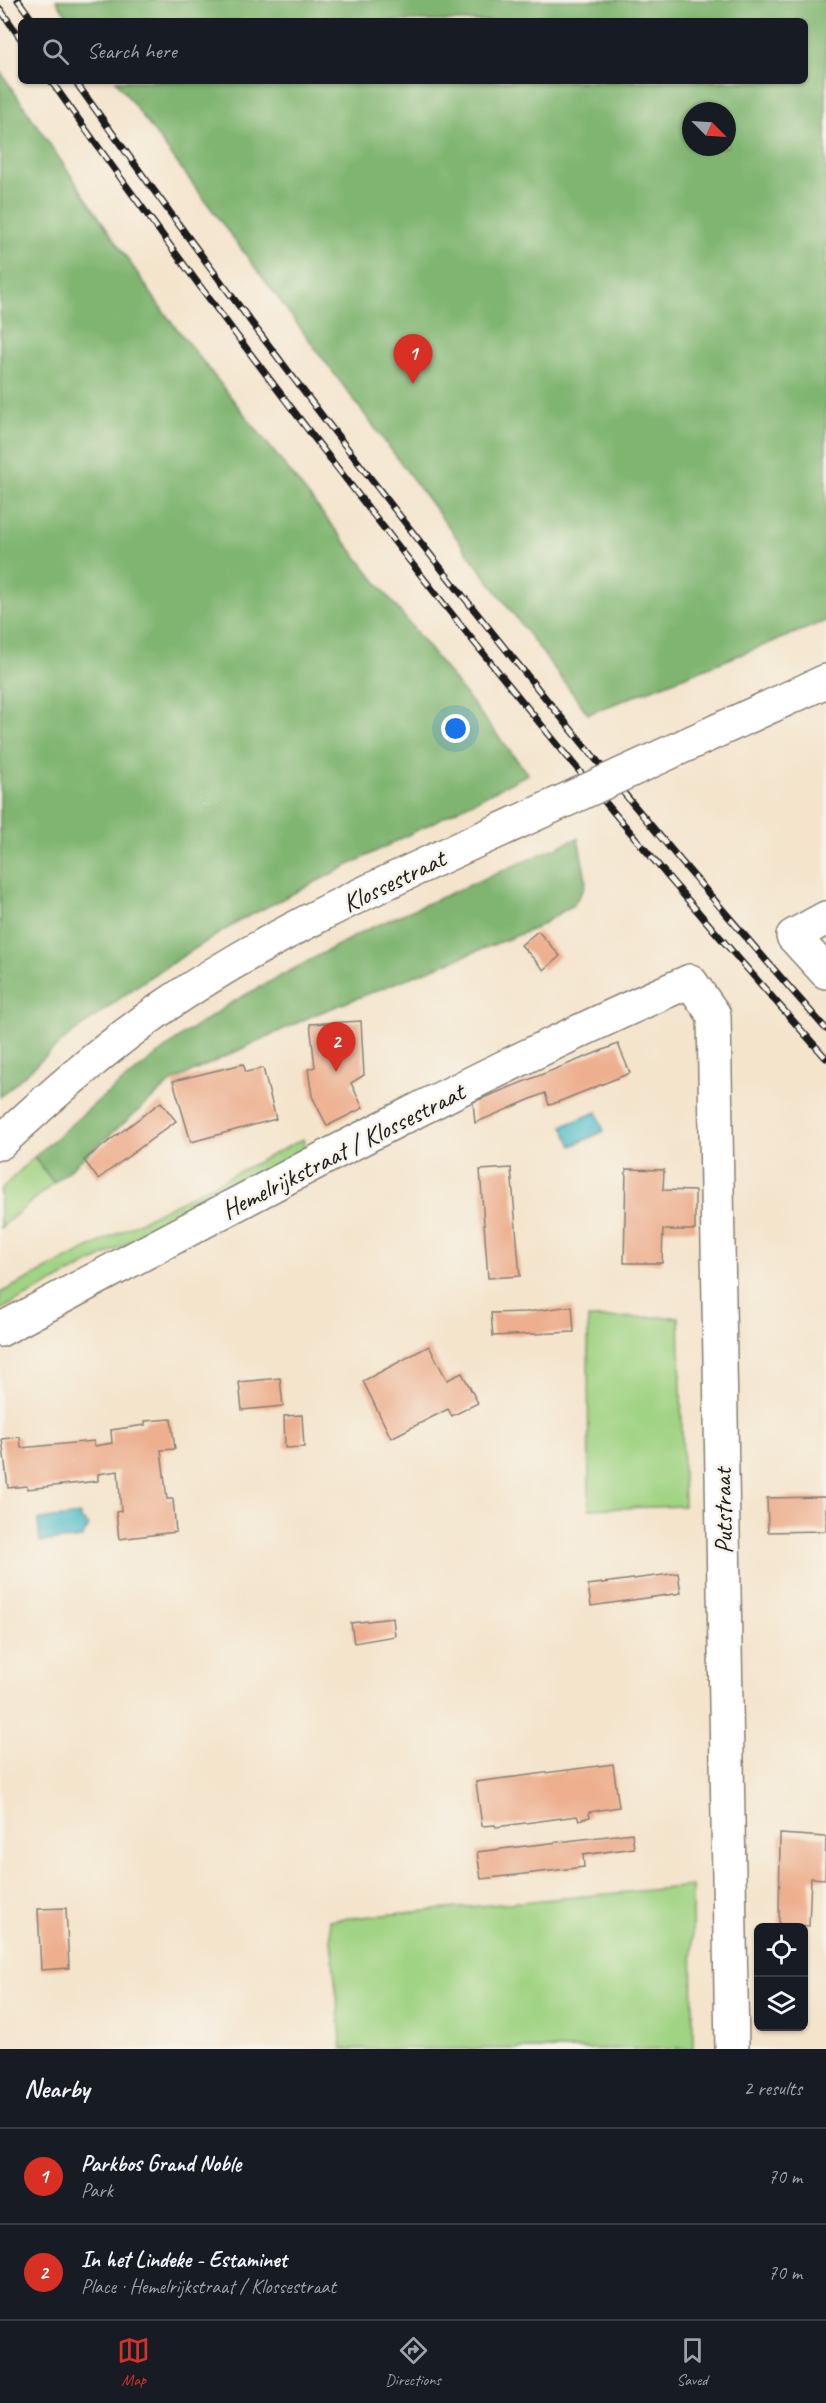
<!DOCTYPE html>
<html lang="en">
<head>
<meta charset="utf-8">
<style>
  :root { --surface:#171b24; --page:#20242c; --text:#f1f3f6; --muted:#9ea1a6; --line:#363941; --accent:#d93025 }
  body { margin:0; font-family:Caveat,sans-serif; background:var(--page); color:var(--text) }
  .controls { position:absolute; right:18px; bottom:18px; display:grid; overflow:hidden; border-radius:9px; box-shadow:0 2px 4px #0004 }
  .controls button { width:54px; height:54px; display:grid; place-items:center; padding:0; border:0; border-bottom:2px solid var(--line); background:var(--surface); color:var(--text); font:30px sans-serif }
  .compass { position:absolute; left:682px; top:102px; width:54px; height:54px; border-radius:50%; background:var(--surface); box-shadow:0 2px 4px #0004; rotate:114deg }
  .you { position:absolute; left:456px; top:729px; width:21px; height:21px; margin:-15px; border:4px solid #fff; border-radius:50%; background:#1a73e8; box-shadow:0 0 0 9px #1a73e833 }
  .badge { display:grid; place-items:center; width:39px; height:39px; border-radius:50%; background:var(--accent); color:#fff; font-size:20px; font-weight:700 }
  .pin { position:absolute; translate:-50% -50px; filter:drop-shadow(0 2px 3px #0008) }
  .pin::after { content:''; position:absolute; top:32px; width:21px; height:18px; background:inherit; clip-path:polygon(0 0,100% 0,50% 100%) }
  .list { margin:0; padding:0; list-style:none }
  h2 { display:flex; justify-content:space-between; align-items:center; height:78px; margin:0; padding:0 24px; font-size:26px }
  h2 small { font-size:20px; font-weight:400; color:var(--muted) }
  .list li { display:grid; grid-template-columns:39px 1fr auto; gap:18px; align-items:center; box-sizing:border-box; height:96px; padding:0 24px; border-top:2px solid var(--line) }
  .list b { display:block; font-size:22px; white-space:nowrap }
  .list p { margin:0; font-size:20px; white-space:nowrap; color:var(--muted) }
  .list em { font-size:20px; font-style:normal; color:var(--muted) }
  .icon { flex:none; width:33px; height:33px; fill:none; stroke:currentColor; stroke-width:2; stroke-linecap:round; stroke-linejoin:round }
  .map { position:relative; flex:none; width:826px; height:2049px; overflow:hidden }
  .search { position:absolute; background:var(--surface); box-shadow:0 2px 4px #0004; left:18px; right:18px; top:18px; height:66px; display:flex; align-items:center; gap:15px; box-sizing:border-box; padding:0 21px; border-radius:9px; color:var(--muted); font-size:22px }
  .sheet { height:270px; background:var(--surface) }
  nav { display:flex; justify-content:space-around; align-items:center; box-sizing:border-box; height:84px; border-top:2px solid var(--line); background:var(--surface); font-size:16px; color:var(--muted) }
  nav a { display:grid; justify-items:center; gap:3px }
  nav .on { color:var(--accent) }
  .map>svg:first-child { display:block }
</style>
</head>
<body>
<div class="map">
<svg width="826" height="2049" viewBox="0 0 826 2049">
  <rect width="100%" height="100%" fill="#f7f3e8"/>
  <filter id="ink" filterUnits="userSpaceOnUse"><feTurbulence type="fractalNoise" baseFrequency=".0167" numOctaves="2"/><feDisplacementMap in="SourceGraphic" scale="12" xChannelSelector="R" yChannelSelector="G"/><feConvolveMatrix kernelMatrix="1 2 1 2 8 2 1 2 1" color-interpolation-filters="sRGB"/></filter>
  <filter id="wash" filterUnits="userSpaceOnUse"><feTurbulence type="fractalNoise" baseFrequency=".008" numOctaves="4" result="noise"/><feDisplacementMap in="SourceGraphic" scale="24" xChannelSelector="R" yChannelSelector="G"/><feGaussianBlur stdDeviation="1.35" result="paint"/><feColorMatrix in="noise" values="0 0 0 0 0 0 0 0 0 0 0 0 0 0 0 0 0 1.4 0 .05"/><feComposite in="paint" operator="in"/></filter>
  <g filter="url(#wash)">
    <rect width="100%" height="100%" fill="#f4e4cc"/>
    <g fill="#a0d383" stroke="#5e7850" stroke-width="1.5">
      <polygon points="303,1139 305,1147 301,1153 0,1310 0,1293"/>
      <polygon points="34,1157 54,1183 0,1228 0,1190"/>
      <polygon points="679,1317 684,1506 589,1509 588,1318"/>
      <polygon points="692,1886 693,2049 342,2049 329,1920"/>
    </g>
    <g fill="#80b571" stroke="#4e6846" stroke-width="1.5" fill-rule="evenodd">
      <path d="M 56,0 L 826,0 L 826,621 L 588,714 L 116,81 L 805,81 L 805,21 L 71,21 ZM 691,111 L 727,111 L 727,147 L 691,147 Z"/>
      <polygon points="0,71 163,311 528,774 239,921 148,978 65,1039 0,1097"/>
      <polygon points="578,838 586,880 584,889 573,905 536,928 314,1015 173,1081 54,1183 34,1157 99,1100 184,1034 236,1000 366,930"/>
    </g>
    <g fill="#4fbcc9" stroke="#366c72" stroke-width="1.5">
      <polygon points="597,1112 604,1131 572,1146 563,1126"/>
      <polygon points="80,1515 80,1518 89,1526 82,1538 40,1542 38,1520"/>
    </g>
    <g id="blocks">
      <g fill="#edaf8e">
        <polygon points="538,931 560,956 544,970 521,945"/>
        <polygon points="361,1021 364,1075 351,1083 363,1108 327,1126 312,1096 308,1069 315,1067 310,1024"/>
        <polygon points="618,1044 630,1073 553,1104 549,1105 545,1093 475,1123 473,1102"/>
        <polygon points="243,1064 246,1072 263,1068 276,1119 191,1142 173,1081"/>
        <polygon points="161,1102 176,1121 98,1179 84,1160"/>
        <polygon points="511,1168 520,1276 488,1278 480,1170"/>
        <polygon points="626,1169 664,1170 663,1190 695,1191 695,1230 663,1230 662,1263 624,1263"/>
        <polygon points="572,1306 574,1332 493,1336 491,1313 526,1312"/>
        <polygon points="429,1346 447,1380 462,1373 478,1403 452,1416 448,1409 391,1438 363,1381"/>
        <polygon points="280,1378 283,1406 242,1410 239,1382"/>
        <polygon points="302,1415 304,1447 285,1448 284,1416"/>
        <polygon points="171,1419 175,1449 161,1450 167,1499 173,1499 176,1532 119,1539 116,1512 121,1511 118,1471 98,1474 98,1481 27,1489 27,1486 8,1488 2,1439 20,1437 21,1448 94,1441 94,1446 112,1443 111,1430 145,1425 145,1421"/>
        <polygon points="826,1497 826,1531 768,1532 767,1498"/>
        <polygon points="678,1573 681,1593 591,1606 588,1585"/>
        <polygon points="393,1618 395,1636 354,1643 351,1623"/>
        <polygon points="613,1764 619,1807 589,1812 590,1817 579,1820 577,1816 496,1827 495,1825 482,1826 476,1782"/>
        <polygon points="632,1833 634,1848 583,1855 584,1867 481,1879 477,1852"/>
        <polygon points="780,1834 826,1837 825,1879 811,1878 809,1926 779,1924"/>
        <polygon points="66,1908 69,1968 41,1970 38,1909"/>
      </g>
    </g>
  </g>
  <g filter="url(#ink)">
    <use href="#blocks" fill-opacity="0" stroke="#888074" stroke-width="1.5"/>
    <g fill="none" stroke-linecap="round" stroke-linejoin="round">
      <g stroke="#888074" stroke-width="36">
        <g id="minor">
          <polyline points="826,918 793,936 826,972"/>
          <path d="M 0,1330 C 228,1209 454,1084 690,981 L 714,1015 L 732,2049"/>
        </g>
      </g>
      <g stroke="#888074" stroke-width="36">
        <g id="tertiary">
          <polyline points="686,745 826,681"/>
          <path d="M 0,1143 C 52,1094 106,1047 165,1006 C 272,932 397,877 516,823"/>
        </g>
      </g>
      <use href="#minor" stroke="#fff" stroke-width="33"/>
      <use href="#tertiary" stroke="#fff" stroke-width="33"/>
      <g stroke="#1c1c1c" stroke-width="7">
        <g id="rail">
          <polyline points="18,0 33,21"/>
          <polyline points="0,9 21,39"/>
          <path d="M 51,81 C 292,420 549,748 826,1058"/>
          <path d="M 75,81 C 309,410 559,726 826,1029"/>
        </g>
      </g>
      <use href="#rail" stroke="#f7f3e8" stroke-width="4.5" stroke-dasharray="14" stroke-linecap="butt"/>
      <g stroke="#888074" stroke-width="36" stroke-linecap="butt">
        <polyline id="tertiary-bridge" points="516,823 686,745"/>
      </g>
      <use href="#tertiary-bridge" stroke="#fff" stroke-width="33"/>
    </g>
  </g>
  <g text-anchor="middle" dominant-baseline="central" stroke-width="5" stroke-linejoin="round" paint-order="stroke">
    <g font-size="26" fill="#1c1c1c" stroke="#f7f3e8">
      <text transform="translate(394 881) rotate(-26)">Klossestraat</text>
      <text transform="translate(343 1151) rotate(-27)">Hemelrijkstraat / Klossestraat</text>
      <text transform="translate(723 1511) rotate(-91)">Putstraat</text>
    </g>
  </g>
</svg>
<div class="controls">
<button><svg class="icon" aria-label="locate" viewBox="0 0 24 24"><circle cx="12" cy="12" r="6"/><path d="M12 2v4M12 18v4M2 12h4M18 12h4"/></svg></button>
<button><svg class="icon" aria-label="layers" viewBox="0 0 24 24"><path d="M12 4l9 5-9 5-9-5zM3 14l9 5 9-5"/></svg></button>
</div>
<svg class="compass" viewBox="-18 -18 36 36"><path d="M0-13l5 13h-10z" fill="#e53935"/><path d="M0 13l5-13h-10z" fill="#9ea1a6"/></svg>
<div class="you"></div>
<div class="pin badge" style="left:413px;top:384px">1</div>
<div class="pin badge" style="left:336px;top:1072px">2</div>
<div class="search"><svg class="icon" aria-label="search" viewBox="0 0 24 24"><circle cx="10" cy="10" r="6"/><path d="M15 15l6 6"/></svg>Search here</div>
</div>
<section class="sheet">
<h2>Nearby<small>2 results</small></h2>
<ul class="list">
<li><span class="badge">1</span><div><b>Parkbos Grand Noble</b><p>Park</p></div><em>70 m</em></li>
<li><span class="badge">2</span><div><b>In het Lindeke - Estaminet</b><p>Place · Hemelrijkstraat / Klossestraat</p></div><em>70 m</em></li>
</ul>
</section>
<nav>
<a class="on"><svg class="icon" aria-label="map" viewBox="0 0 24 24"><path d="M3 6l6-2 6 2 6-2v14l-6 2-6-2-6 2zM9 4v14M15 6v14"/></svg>Map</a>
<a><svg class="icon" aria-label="directions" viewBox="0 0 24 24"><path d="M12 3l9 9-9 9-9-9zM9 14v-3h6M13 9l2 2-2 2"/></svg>Directions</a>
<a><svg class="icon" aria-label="saved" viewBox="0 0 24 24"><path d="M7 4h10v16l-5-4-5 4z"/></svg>Saved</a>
</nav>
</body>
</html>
